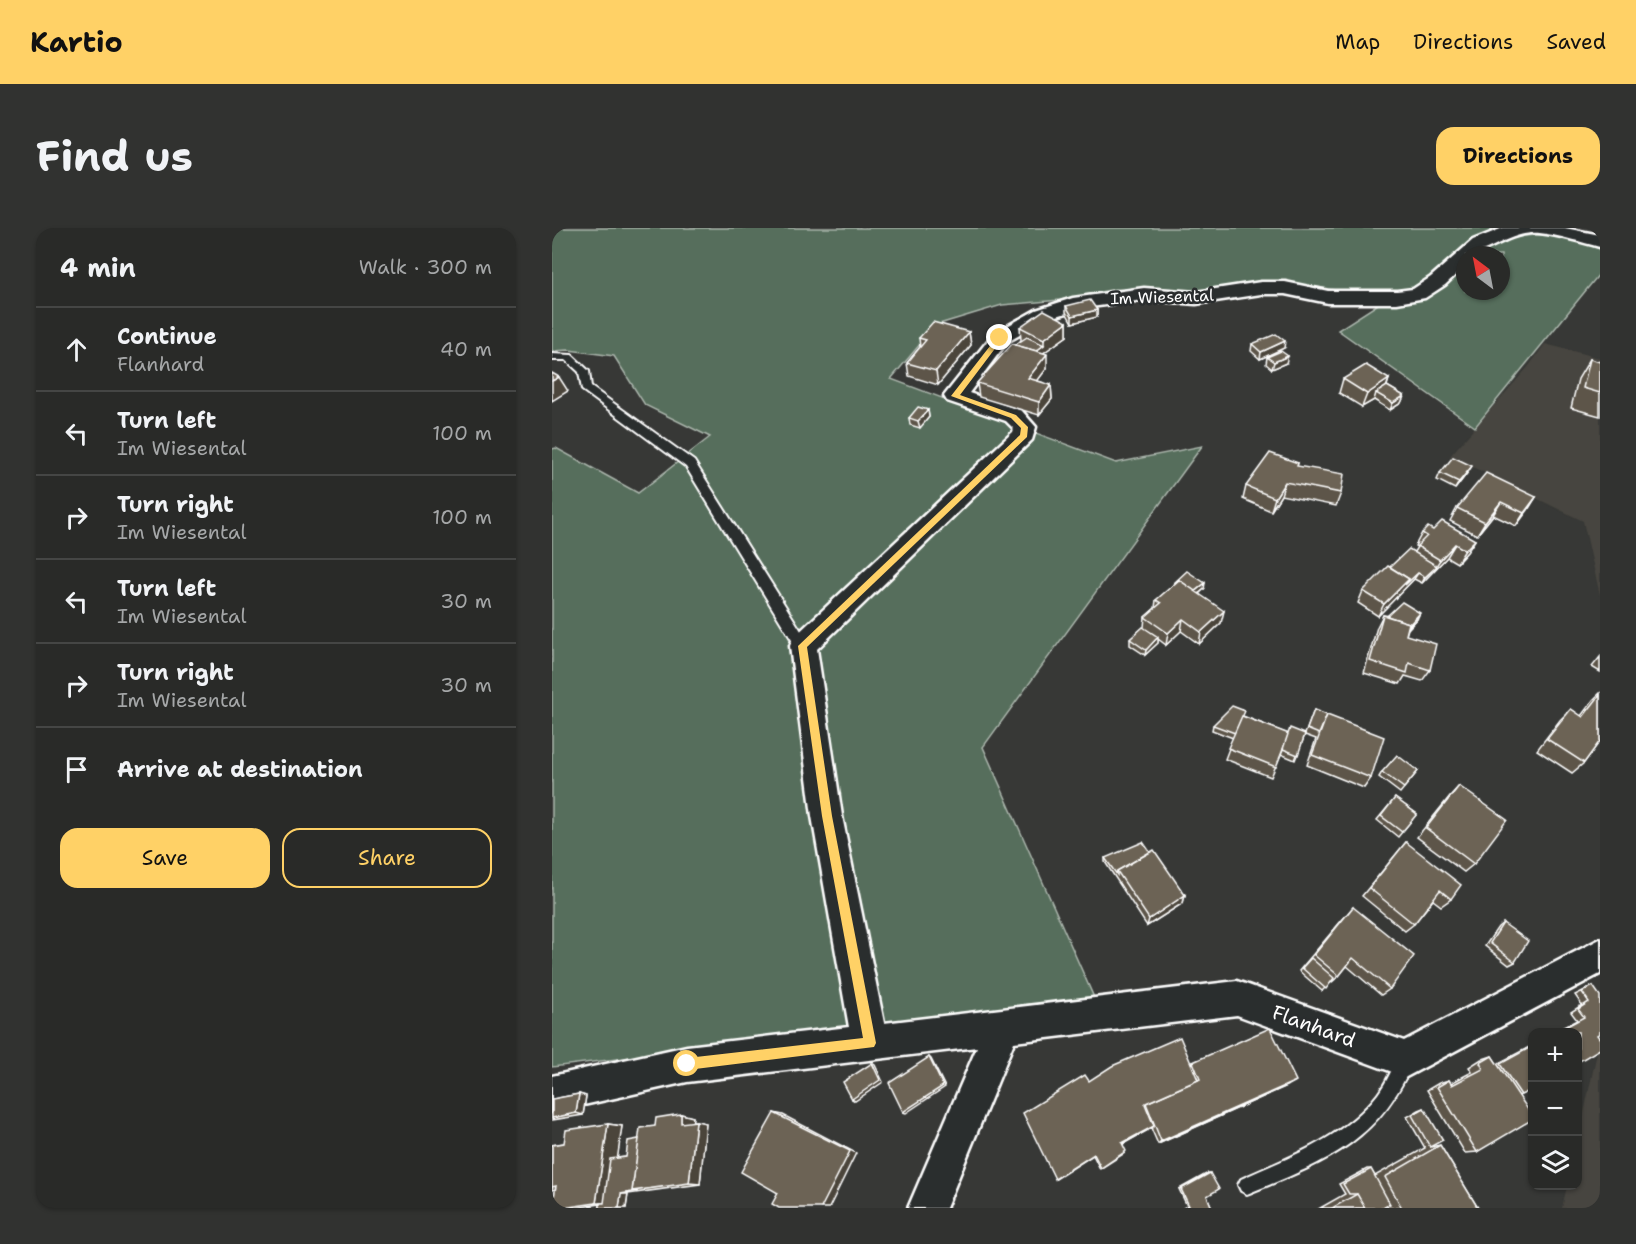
<!DOCTYPE html>
<html lang="en">
<head>
<meta charset="utf-8">
<style>
  :root { --surface:#292a28; --page:#313230; --text:#f1f3f6; --muted:#a5a7a8; --line:#454645; --accent:#ffd166 }
  body { margin:0; font-family:"Shantell Sans",sans-serif; background:var(--page); color:var(--text) }
  .controls { position:absolute; right:18px; bottom:18px; display:grid; overflow:hidden; border-radius:12px; box-shadow:0 2px 4px #0004 }
  .controls button { width:54px; height:54px; display:grid; place-items:center; padding:0; border:0; border-bottom:2px solid var(--line); background:var(--surface); color:var(--text); font:30px sans-serif }
  .compass { position:absolute; left:904px; top:18px; width:54px; height:54px; border-radius:50%; background:var(--surface); box-shadow:0 2px 4px #0004; rotate:328deg }
  .stop { position:absolute; width:18px; height:18px; margin:-14px; border:4px solid #ffd166; border-radius:50%; background:#fff }
  .stop.end { background:#ffd166; border-color:#fff; box-shadow:0 2px 6px #0008 }
  .list { margin:0; padding:0; list-style:none }
  h2 { display:flex; justify-content:space-between; align-items:center; height:78px; margin:0; padding:0 24px; font-size:26px }
  h2 small { font-size:20px; font-weight:400; color:var(--muted) }
  .list li { display:grid; grid-template-columns:39px 1fr auto; gap:18px; align-items:center; box-sizing:border-box; height:84px; padding:0 24px; border-top:2px solid var(--line) }
  .list b { display:block; font-size:22px; white-space:nowrap }
  .list p { margin:0; font-size:20px; white-space:nowrap; color:var(--muted) }
  .list em { font-size:20px; font-style:normal; color:var(--muted) }
  .actions { display:flex; gap:12px; padding:18px 24px }
  .actions a { flex:1; padding:14px 0; border:2px solid var(--accent); border-radius:18px; text-align:center; font-size:21px; color:var(--accent) }
  .actions .main { background:var(--accent); color:#111 }
  .icon { flex:none; width:33px; height:33px; fill:none; stroke:currentColor; stroke-width:2; stroke-linecap:round; stroke-linejoin:round }
  .map { position:relative; flex:none; width:1048px; height:980px; overflow:hidden; border-radius:18px }
  header { display:flex; align-items:center; gap:36px; box-sizing:border-box; height:84px; padding:0 30px; background:var(--accent); color:#111 }
  header strong { font-size:28px }
  nav { display:flex; gap:33px; margin-inline-start:auto; font-size:21px }
  .intro { display:flex; align-items:center; justify-content:space-between; box-sizing:border-box; height:144px; padding:0 36px }
  h1 { margin:0; font-size:42px }
  .button { padding:15px 27px; border-radius:18px; background:var(--accent); color:#111; font-size:21px; font-weight:700 }
  main { display:flex; gap:36px; padding:0 36px }
  aside { flex:1; background:var(--surface); border-radius:18px; box-shadow:0 2px 4px #0004 }
  .map>svg:first-child { display:block }
</style>
</head>
<body>
<header>
<strong>Kartio</strong>
<nav><a>Map</a><a>Directions</a><a>Saved</a></nav>
</header>
<div class="intro"><h1>Find us</h1><a class="button">Directions</a></div>
<main>
<aside>
<h2>4 min<small>Walk · 300 m</small></h2>
<ul class="list">
<li><svg class="icon" aria-label="ahead" viewBox="0 0 24 24"><path d="M12 20V5M6 11l6-6 6 6"/></svg><div><b>Continue</b><p>Flanhard</p></div><em>40 m</em></li>
<li><svg class="icon" aria-label="left" viewBox="0 0 24 24"><path d="M17 20v-9H6M10 6l-5 5 5 5"/></svg><div><b>Turn left</b><p>Im Wiesental</p></div><em>100 m</em></li>
<li><svg class="icon" aria-label="right" viewBox="0 0 24 24"><path d="M7 20v-9h11M14 6l5 5-5 5"/></svg><div><b>Turn right</b><p>Im Wiesental</p></div><em>100 m</em></li>
<li><svg class="icon" aria-label="left" viewBox="0 0 24 24"><path d="M17 20v-9H6M10 6l-5 5 5 5"/></svg><div><b>Turn left</b><p>Im Wiesental</p></div><em>30 m</em></li>
<li><svg class="icon" aria-label="right" viewBox="0 0 24 24"><path d="M7 20v-9h11M14 6l5 5-5 5"/></svg><div><b>Turn right</b><p>Im Wiesental</p></div><em>30 m</em></li>
<li><svg class="icon" aria-label="arrive" viewBox="0 0 24 24"><path d="M6 21V4h12l-3 4 3 4H6"/></svg><div><b>Arrive at destination</b></div></li>
</ul>
<div class="actions"><a class="main">Save</a><a>Share</a></div>
</aside>
<div class="map">
<svg width="1048" height="980" viewBox="0 0 1048 980">
  <rect width="100%" height="100%" fill="#373836"/>
  <filter id="ink" filterUnits="userSpaceOnUse"><feTurbulence type="fractalNoise" baseFrequency=".0167" numOctaves="2"/><feDisplacementMap in="SourceGraphic" scale="12" xChannelSelector="R" yChannelSelector="G"/><feConvolveMatrix kernelMatrix="1 2 1 2 8 2 1 2 1" color-interpolation-filters="sRGB"/></filter>
  <g filter="url(#ink)">
    <g fill="#47453f">
      <polygon points="993,116 1048,130 1048,367 1031,293 898,228 977,138"/>
      <polygon points="1048,811 1048,980 1010,980 1015,958 1026,958 1026,912"/>
    </g>
    <g fill="#576e5b" stroke="#abb6ad" stroke-width="1.5">
      <polygon points="0,0 943,0 893,36 866,66 803,65 758,58 701,56 651,64 563,61 508,72 450,77 384,97 339,151 564,235 650,218 431,519 543,772 0,839 0,221 4,220 86,265 158,209 93,177 62,128 17,122 0,123"/>
      <path d="M 999,6 L 1048,19 L 1048,45 L 923,199 L 786,102 L 828,75 L 860,73 L 884,62 L 913,37 L 913,63 L 949,63 L 949,27 L 927,27 C 954,9 968,7 999,6 Z"/>
    </g>
    <g fill="none" stroke-linecap="round" stroke-linejoin="round">
      <g stroke="#fff" stroke-width="4">
        <g id="lane">
          <polygon points="0,126 20,127 37,143 39,159 142,233 256,414 257,418 256,422 246,422 134,239 30,162 27,144 14,132 0,132"/>
          <path d="M 854,823 L 860,825 L 862,831 C 828,914 773,934 695,966 L 689,963 L 686,957 L 689,951 C 738,929 792,910 826,866 C 835,854 841,839 848,825 Z"/>
        </g>
      </g>
      <g stroke="#fff" stroke-width="5">
        <path id="street" d="M 951,0 L 1013,0 L 1048,7 L 1048,19 C 1032,15 993,3 979,5 C 954,7 932,27 913,27 L 913,38 L 893,57 L 873,70 L 845,75 L 776,75 L 733,66 L 709,66 L 644,76 L 592,72 L 531,80 L 498,90 L 455,114 L 417,165 L 470,183 L 484,199 L 480,212 L 265,421 L 290,588 L 332,795 L 685,753 L 852,813 L 1048,711 L 1048,746 L 854,849 L 685,787 L 462,814 L 394,980 L 356,980 L 425,819 L 135,854 L 0,884 L 0,848 L 135,818 L 297,799 L 260,588 L 238,418 L 241,410 L 461,204 L 462,201 L 454,193 L 395,173 L 392,168 L 441,106 L 484,82 L 521,70 L 592,60 L 644,64 L 709,54 L 733,54 L 776,63 L 845,63 L 861,61 L 879,49 L 921,12 Z"/>
      </g>
      <use href="#lane" fill="#2a2d2e" fill-rule="evenodd"/>
      <use href="#street" fill="#2a2d2e" fill-rule="evenodd"/>
    </g>
    <g fill="#5d5548" stroke="#fff" stroke-width="1.5">
      <polygon points="514,78 545,82 545,89 520,95 514,84"/>
      <polygon points="515,94 515,108 491,125 495,140 485,153 499,157 500,171 487,187 427,169 425,155 469,112 468,99"/>
      <polygon points="417,104 419,117 386,157 357,148 355,135 368,119 367,110"/>
      <polygon points="700,116 732,120 708,131 699,123"/>
      <polygon points="715,129 734,135 720,141 714,136"/>
      <polygon points="1038,131 1048,134 1048,188 1019,180 1026,151"/>
      <polygon points="791,151 837,151 835,158 852,168 849,175 838,182 822,172 810,179 787,165"/>
      <polygon points="376,182 377,189 368,200 358,197 357,190"/>
      <polygon points="746,235 745,238 789,265 784,278 729,267 719,283 691,271 694,258"/>
      <polygon points="916,244 903,261 885,252 888,245"/>
      <polygon points="984,269 964,298 941,287 925,307 898,293 905,280"/>
      <polygon points="881,302 923,312 915,324 905,335 895,329 870,355 862,351 826,388 806,375 811,363 838,339 862,324 865,319 863,318 870,305"/>
      <polygon points="652,361 647,366 669,395 647,416 629,403 614,417 606,411 606,415 593,427 578,417 578,411 592,399 593,389 603,380 604,372"/>
      <polygon points="831,387 865,391 856,401 854,407 878,442 870,453 853,448 848,456 812,445 825,399"/>
      <polygon points="1048,429 1048,444 1040,439"/>
      <polygon points="1048,465 1048,513 1032,535 1020,545 985,522 1008,492 1019,481 1029,488 1041,472"/>
      <polygon points="762,482 819,550 812,560 755,537 764,511 753,507 743,532 729,526 719,549 673,531 681,510 660,502 661,497 691,488 736,506 753,506"/>
      <polygon points="866,543 848,565 827,549 830,544"/>
      <polygon points="907,558 922,636 912,644 865,609 898,568"/>
      <polygon points="843,570 865,586 846,609 825,592"/>
      <polygon points="854,614 899,671 889,678 881,672 862,696 853,703 810,668"/>
      <polygon points="598,624 633,667 631,675 595,698 553,634 553,630"/>
      <polygon points="801,679 838,761 829,767 795,738 787,748 780,754 780,753 770,763 747,743"/>
      <polygon points="951,695 963,734 957,737 933,718 946,699"/>
      <polygon points="1041,758 1045,807 1026,804 1002,804 1025,792 1019,784 1030,777 1023,767"/>
      <polygon points="981,817 981,861 966,868 925,924 913,925 875,862 887,855 897,852 899,855 920,844 917,839 928,832 940,828 945,836"/>
      <polygon points="641,834 735,858 606,916 599,900 571,916 573,925 548,941 541,927 504,951 537,853 640,836"/>
      <polygon points="27,866 34,868 31,887 0,892 0,871"/>
      <polygon points="872,880 878,919 888,917 926,980 836,980 835,978 831,980 768,980 793,966 787,956 815,941 819,941 823,948 873,920 855,889 867,882"/>
      <polygon points="129,886 141,889 140,893 144,893 154,895 148,956 76,966 74,980 48,980 48,976 24,980 0,980 4,961 0,962 0,917 12,915 56,896 70,898 65,930 74,929 87,911 103,898"/>
      <polygon points="656,945 658,945 655,968 660,980 631,980 635,978 627,961"/>
    </g>
    <g fill="#4c453b" stroke="#fff" stroke-width="1.5">
      <polygon points="545,82 545,89 520,95 520,88"/>
      <polygon points="515,94 515,108 480,133 480,126 492,117 492,111"/>
      <polygon points="417,104 419,117 386,157 384,143"/>
      <polygon points="733,113 732,120 708,131 709,124"/>
      <polygon points="495,126 495,140 477,164 476,150"/>
      <polygon points="736,128 734,135 720,141 722,134"/>
      <polygon points="7,149 16,163 0,173 0,153"/>
      <polygon points="837,151 832,165 824,165 822,172 810,179 815,166"/>
      <polygon points="499,157 500,171 487,187 487,174"/>
      <polygon points="852,168 849,175 838,182 841,175"/>
      <polygon points="376,182 377,189 368,200 366,193"/>
      <polygon points="920,238 916,244 903,261 907,254"/>
      <polygon points="733,254 729,267 719,283 723,270"/>
      <polygon points="984,269 976,282 964,298 972,285"/>
      <polygon points="949,274 941,287 925,307 933,294"/>
      <polygon points="923,312 915,324 905,335 913,322"/>
      <polygon points="903,316 895,329 870,355 873,349 884,338 888,332"/>
      <polygon points="866,345 862,351 826,388 832,376 857,351"/>
      <polygon points="653,355 652,361 638,373 639,367"/>
      <polygon points="672,383 669,395 647,416 649,404"/>
      <polygon points="868,385 865,391 850,407 854,401"/>
      <polygon points="631,391 629,403 614,417 616,405"/>
      <polygon points="606,409 606,415 593,427 594,422"/>
      <polygon points="633,667 631,675 595,698 597,691"/>
      <polygon points="377,829 379,831 393,859 354,885 351,884"/>
      <polygon points="320,835 323,837 331,854 303,873 300,871"/>
      <polygon points="744,853 735,858 606,916 609,913"/>
      <polygon points="27,866 34,868 31,887 24,885"/>
      <polygon points="222,885 231,887 304,925 277,980 269,980"/>
      <polygon points="129,886 141,889 140,897 129,895"/>
      <polygon points="144,893 154,895 148,956 137,955"/>
      <polygon points="56,896 70,898 59,975 44,975"/>
      <polygon points="602,898 600,900 569,917 570,915"/>
      <polygon points="69,966 76,966 74,980 67,980"/>
    </g>
    <g fill="#6c6354" stroke="#fff" stroke-width="1.5">
      <polygon points="538,72 545,82 520,88 514,78"/>
      <polygon points="492,82 515,94 492,111 468,99"/>
      <polygon points="381,94 417,104 384,143 355,135 374,112 367,110"/>
      <polygon points="724,106 733,113 709,124 700,116"/>
      <polygon points="475,109 492,117 484,123 463,117"/>
      <polygon points="460,116 495,126 476,150 499,157 487,174 425,155"/>
      <polygon points="729,123 736,128 722,134 715,129"/>
      <polygon points="1038,131 1048,134 1048,165 1031,160"/>
      <polygon points="814,137 837,151 815,166 791,151"/>
      <polygon points="0,145 7,149 0,153"/>
      <polygon points="835,158 852,168 841,175 824,165"/>
      <polygon points="366,179 376,182 366,193 357,190"/>
      <polygon points="718,225 746,235 745,238 792,246 789,265 733,254 723,270 694,258"/>
      <polygon points="901,229 920,238 907,254 888,245"/>
      <polygon points="934,245 984,269 972,285 949,274 933,294 905,280"/>
      <polygon points="890,293 923,312 913,322 903,316 888,332 865,318 875,308 870,305 876,299 881,302"/>
      <polygon points="857,321 885,338 873,349 866,345 853,357 857,351 838,339"/>
      <polygon points="836,338 857,351 832,376 811,363"/>
      <polygon points="635,343 653,355 643,363 627,352 622,355"/>
      <polygon points="627,352 672,383 649,404 631,391 616,405 593,389 609,375 604,372"/>
      <polygon points="850,374 868,385 856,398 857,395 835,388"/>
      <polygon points="831,387 857,395 854,407 884,416 878,442 857,435 855,445 818,433"/>
      <polygon points="591,399 606,409 594,422 578,411"/>
      <polygon points="1048,467 1048,513 1032,535 995,511 1019,481 1031,489"/>
      <polygon points="680,478 693,483 683,505 661,497"/>
      <polygon points="762,482 775,487 767,506 755,501"/>
      <polygon points="775,487 832,509 819,550 760,527"/>
      <polygon points="690,488 737,506 724,539 676,520"/>
      <polygon points="738,500 753,506 746,527 731,521"/>
      <polygon points="845,527 866,543 852,560 830,544"/>
      <polygon points="907,558 955,592 922,636 874,600"/>
      <polygon points="843,570 865,586 850,604 829,588"/>
      <polygon points="591,614 598,624 565,643 565,647 553,630"/>
      <polygon points="854,614 909,657 899,671 888,662 862,696 817,660"/>
      <polygon points="602,622 633,667 597,691 565,643"/>
      <polygon points="801,679 862,728 838,761 801,730 787,748 762,727"/>
      <polygon points="951,695 976,713 963,734 938,715"/>
      <polygon points="759,730 782,750 774,761 750,740"/>
      <polygon points="1041,758 1048,768 1048,805 1045,807 1048,811 1048,821 1026,834 1026,804 1004,804 1032,789 1026,781 1037,774 1030,764"/>
      <polygon points="718,800 744,853 609,913 594,875 648,851 641,834"/>
      <polygon points="628,809 646,852 594,875 593,876 602,898 570,915 574,923 549,940 542,926 503,951 471,885 533,847 537,853 560,838"/>
      <polygon points="981,818 981,861 969,867 948,836"/>
      <polygon points="940,828 981,889 981,891 925,924 885,859 897,852 900,857 931,841 928,835"/>
      <polygon points="377,829 391,858 351,884 337,855"/>
      <polygon points="320,835 328,852 300,871 291,854"/>
      <polygon points="27,866 24,885 0,890 0,871"/>
      <polygon points="872,880 891,912 878,919 860,887"/>
      <polygon points="222,885 298,923 269,980 227,980 220,976 226,965 189,944"/>
      <polygon points="129,886 129,895 144,893 137,955 80,963 88,900 103,898 104,890"/>
      <polygon points="56,896 44,975 10,980 0,980 4,958 0,959 0,917 12,915 14,902"/>
      <polygon points="87,911 80,963 86,963 69,966 67,980 48,980 48,975 52,975 58,931 74,929 76,913"/>
      <polygon points="888,917 926,980 850,980 833,949"/>
      <polygon points="819,941 838,976 831,980 813,980 805,966 797,966 791,956"/>
      <polygon points="658,945 667,961 655,968 660,980 633,980 637,978 629,961"/>
      <polygon points="805,966 813,980 780,980"/>
    </g>
  </g>
  <polygon fill="#ffd166" points="445,109 451,110 408,167 464,187 476,199 475,209 255,419 280,588 324,815 322,819 135,842 130,840 130,832 135,830 311,810 270,588 246,418 468,207 469,200 459,190 399,168"/>
  <g text-anchor="middle" dominant-baseline="central" stroke-width="5" stroke-linejoin="round" paint-order="stroke">
    <g font-size="16" fill="#fff" stroke="#2a2d2e">
      <text transform="translate(610 69) rotate(-2)">Im Wiesental</text>
    </g>
    <g font-size="20" fill="#fff" stroke="#2a2d2e">
      <text transform="translate(762 798) rotate(20)">Flanhard</text>
    </g>
  </g>
</svg>
<div class="controls">
<button>+</button>
<button>−</button>
<button><svg class="icon" aria-label="layers" viewBox="0 0 24 24"><path d="M12 4l9 5-9 5-9-5zM3 14l9 5 9-5"/></svg></button>
</div>
<svg class="compass" viewBox="-18 -18 36 36"><path d="M0-13l5 13h-10z" fill="#e53935"/><path d="M0 13l5-13h-10z" fill="#a5a7a8"/></svg>
<div class="stop" style="left:135px;top:836px"></div>
<div class="stop end" style="left:448px;top:110px"></div>
</div>
</main>
</body>
</html>
